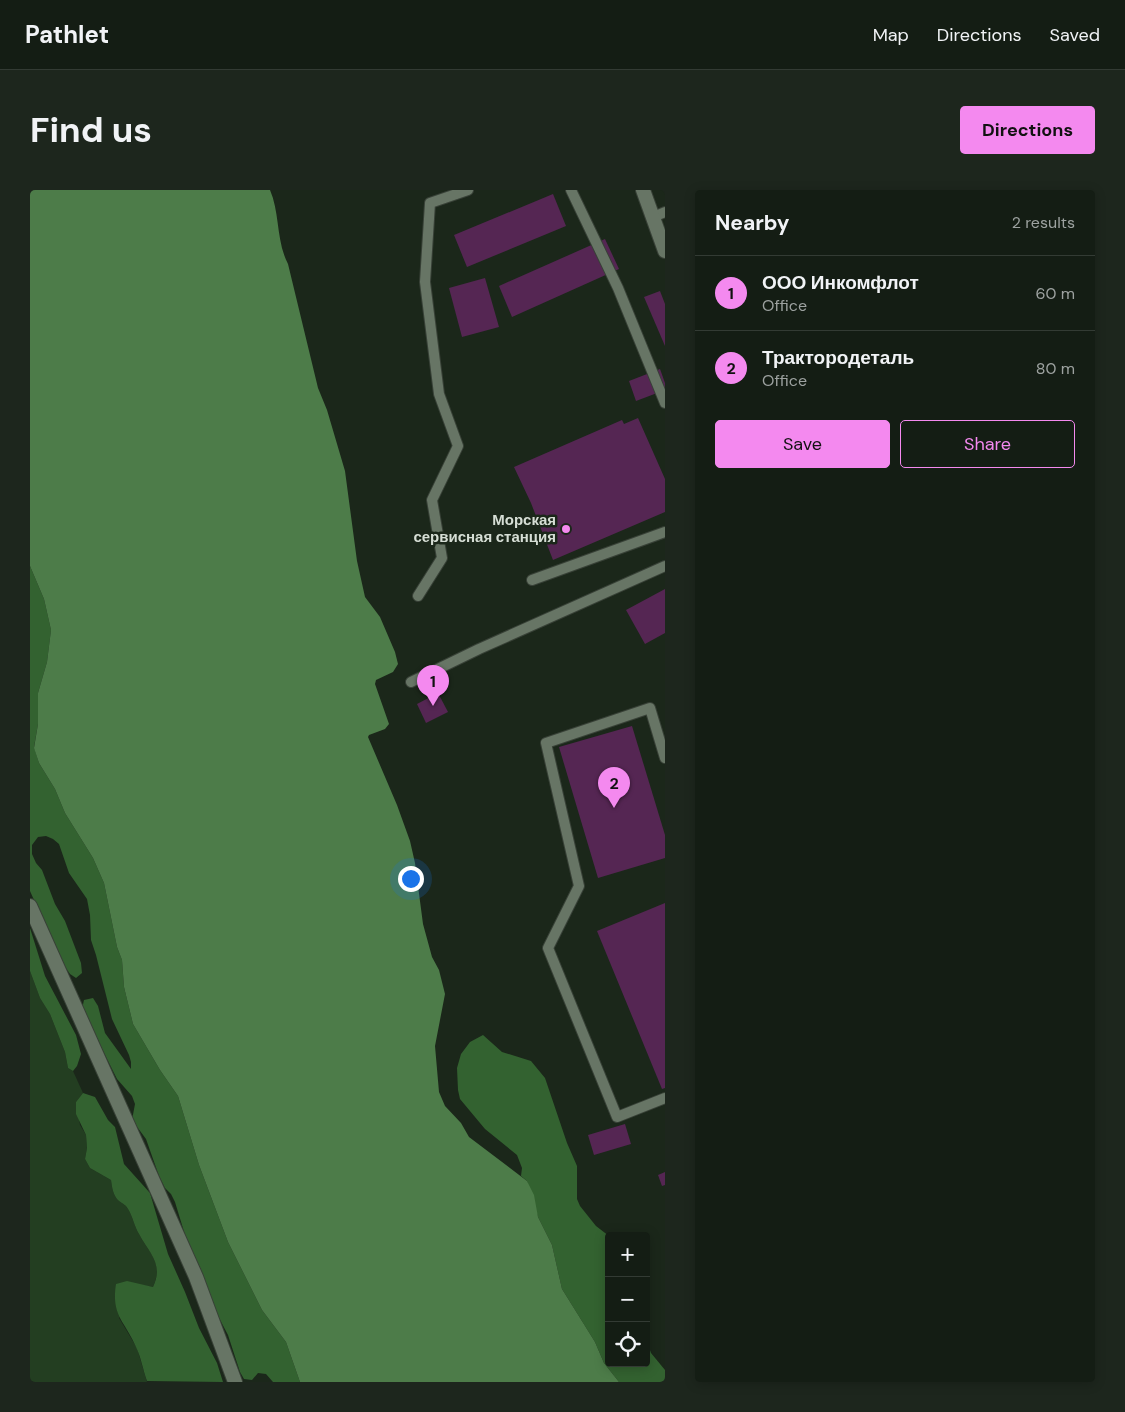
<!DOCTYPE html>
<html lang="en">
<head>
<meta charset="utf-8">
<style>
  :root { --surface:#141d14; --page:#1d261d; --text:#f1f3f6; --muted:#9da2a0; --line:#333b34; --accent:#f489ef }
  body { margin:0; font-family:"DM Sans",sans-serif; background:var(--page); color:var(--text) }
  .controls { position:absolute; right:15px; bottom:15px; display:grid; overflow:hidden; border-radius:5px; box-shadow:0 2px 12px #0003 }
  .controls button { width:45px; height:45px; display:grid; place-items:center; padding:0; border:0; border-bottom:1px solid var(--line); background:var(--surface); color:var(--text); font:25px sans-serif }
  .you { position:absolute; left:380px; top:688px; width:18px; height:18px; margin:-12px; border:4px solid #fff; border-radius:50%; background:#1a73e8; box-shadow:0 0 0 8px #1a73e833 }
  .badge { display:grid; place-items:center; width:32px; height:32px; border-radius:50%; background:var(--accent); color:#111; font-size:16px; font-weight:700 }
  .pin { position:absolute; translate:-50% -41px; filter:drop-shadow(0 1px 2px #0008) }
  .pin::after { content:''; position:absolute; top:26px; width:18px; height:15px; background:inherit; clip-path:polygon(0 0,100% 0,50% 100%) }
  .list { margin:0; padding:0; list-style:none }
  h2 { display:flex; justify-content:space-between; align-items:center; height:65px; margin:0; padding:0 20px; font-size:21px }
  h2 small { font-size:16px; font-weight:400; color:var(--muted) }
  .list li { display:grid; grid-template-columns:32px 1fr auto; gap:15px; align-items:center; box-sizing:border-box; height:75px; padding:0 20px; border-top:1px solid var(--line) }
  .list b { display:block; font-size:19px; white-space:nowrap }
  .list p { margin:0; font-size:16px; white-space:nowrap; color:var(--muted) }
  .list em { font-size:16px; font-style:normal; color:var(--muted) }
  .actions { display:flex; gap:10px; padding:15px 20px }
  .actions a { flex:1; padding:11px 0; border:1px solid var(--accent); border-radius:5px; text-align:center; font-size:18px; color:var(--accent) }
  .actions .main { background:var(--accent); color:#111 }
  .icon { flex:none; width:28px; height:28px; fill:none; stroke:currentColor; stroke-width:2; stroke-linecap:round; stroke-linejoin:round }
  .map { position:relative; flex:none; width:635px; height:1192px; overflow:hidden; border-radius:5px }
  header { display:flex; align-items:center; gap:30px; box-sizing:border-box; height:70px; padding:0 25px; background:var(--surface); border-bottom:1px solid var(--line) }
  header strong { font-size:24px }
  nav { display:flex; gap:28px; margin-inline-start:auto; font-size:18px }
  .intro { display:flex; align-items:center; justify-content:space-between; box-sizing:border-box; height:120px; padding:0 30px }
  h1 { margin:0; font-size:35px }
  .button { padding:12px 22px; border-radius:5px; background:var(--accent); color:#111; font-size:18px; font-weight:700 }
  main { display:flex; gap:30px; padding:0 30px }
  aside { flex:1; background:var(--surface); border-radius:5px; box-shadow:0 2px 12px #0003 }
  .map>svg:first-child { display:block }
</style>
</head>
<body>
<header>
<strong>Pathlet</strong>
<nav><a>Map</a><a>Directions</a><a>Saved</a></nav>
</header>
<div class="intro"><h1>Find us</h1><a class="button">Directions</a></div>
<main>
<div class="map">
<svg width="635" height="1192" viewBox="0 0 635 1192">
  <rect width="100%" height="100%" fill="#1b271a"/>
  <path fill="#233e21" d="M 0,781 L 10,808 L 20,824 L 35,862 L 38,878 L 43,881 L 53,903 L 46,912 L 50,935 L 56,945 L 57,958 L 55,969 L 60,978 L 81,990 C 82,997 83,1006 89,1011 C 93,1014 96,1015 98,1019 C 103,1027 104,1036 109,1044 C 119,1063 134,1073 123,1097 L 111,1095 L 89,1128 L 107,1158 L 117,1192 L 0,1192 Z"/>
  <g fill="#336230">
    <polygon points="0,376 14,409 21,440 17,472 8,503 8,534 4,557 9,573 25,599 35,623 63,668 74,693 87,757 92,770 94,797 103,834 130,880 148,906 169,975 198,1052 232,1120 256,1152 270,1192 243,1192 236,1184 228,1183 222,1190 214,1189 210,1182 198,1145 187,1124 176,1093 159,1058 145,1012 141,1004 135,998 129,986 116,949 102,930 105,914 102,906 87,889 52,819 54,810 63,808 68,816 75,843 101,879 101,872 99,865 82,829 66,765 61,750 60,725 57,709 39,683 29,654 23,649 16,646 8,647 2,655 2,664 6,673 12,680 25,714 35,731 51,773 52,783 46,788 40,784 31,771 0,701"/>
    <polygon points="0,738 15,786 46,845 51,864 47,876 43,881 38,878 35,862 20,824 10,808 0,781"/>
    <polygon points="453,845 472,862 501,871 515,888 537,953 547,976 547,1009 550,1016 566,1036 579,1046 579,1173 616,1173 616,1149 621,1163 635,1180 635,1192 589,1192 574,1173 565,1152 532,1099 522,1055 508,1027 497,991 491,986 492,978 487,965 455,939 430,909 428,900 427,878 431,864 440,852"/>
    <path d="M 53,903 L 65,907 L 78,930 L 85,937 L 94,974 L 120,1003 L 138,1064 L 155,1102 L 169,1138 L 187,1173 L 193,1192 L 117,1191 C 113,1180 111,1167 106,1157 C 95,1131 81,1126 86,1094 L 97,1091 L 123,1097 C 134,1074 119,1063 109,1044 C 104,1036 103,1027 98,1019 C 96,1015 93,1014 89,1011 C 83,1006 82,997 81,990 L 60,978 L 55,969 L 57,958 L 56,945 L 46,924 L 46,912 Z"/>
  </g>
  <path fill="#4d7c49" d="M 0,0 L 240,0 C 250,23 246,51 258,74 L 288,198 L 297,220 L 315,281 L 327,371 L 335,407 L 350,427 L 365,462 L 368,474 L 363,482 L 346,490 L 345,494 L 359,534 L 355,539 L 339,545 L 338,547 L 367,615 L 380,651 L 385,673 L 393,734 L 402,767 L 409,780 L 415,804 L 405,856 L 409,902 L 415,916 L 431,933 L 439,947 L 497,991 L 504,1005 L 508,1027 L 522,1055 L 532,1099 L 565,1152 L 574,1173 L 589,1192 L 270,1192 L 256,1152 L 232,1120 L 198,1052 L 169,975 L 148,906 L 130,880 L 103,834 L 94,797 L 92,770 L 87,757 L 74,693 L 63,668 L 35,623 L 25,599 L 9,573 L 4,558 L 8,534 L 8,503 L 17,472 L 21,440 L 14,409 L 0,376 Z"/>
  <g fill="#552653">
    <polygon points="523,4 536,36 437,77 424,45"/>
    <polygon points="575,49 589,79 482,127 469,96"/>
    <polygon points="455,88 469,137 432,147 419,98"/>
    <polygon points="630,101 635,114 635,156 614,107"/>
    <polygon points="630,179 635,193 635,200 606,211 599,191"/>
    <polygon points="608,228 635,289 635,322 523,370 501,313 484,277 592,230 594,234"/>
    <polygon points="635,399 635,443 615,454 596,420"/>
    <polygon points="408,503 418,522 396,533 387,514"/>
    <polygon points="602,536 635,645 635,668 568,688 529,557"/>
    <polygon points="635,713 635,898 632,899 567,741"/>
    <polygon points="595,934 601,954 564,965 558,945"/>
    <polygon points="635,982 635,995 632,996 628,985"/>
  </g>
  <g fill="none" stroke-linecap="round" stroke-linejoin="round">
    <g stroke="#384137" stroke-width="12">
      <g id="service">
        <polyline points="541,0 588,98 635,213"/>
        <polyline points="623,27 635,22"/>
        <polyline points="502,390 635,342"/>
        <polyline points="388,406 412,368 402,310 428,256 409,204 395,92 400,13 438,0"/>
        <polyline points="381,492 449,459 635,376"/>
        <polyline points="635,568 620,518 516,553 549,696 518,758 587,927 635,908"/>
      </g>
    </g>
    <g stroke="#384137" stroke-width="16">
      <polyline id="minor" points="0,716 166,1087 205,1192"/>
    </g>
    <g stroke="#384137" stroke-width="16">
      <polyline id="tertiary" points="613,0 635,61"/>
    </g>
    <use href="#service" stroke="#677565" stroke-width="10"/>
    <use href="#minor" stroke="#677565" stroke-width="14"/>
    <use href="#tertiary" stroke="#677565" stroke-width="14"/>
  </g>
  <circle fill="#f489ef" stroke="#1b271a" stroke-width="2" cx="536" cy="339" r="5"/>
  <g text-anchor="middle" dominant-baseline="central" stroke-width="5" stroke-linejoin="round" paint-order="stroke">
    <g font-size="15" font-weight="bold" fill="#d6ded5" stroke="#1b271a" text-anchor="end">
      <text x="526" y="330">Морская<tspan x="526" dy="17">сервисная станция</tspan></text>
    </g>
  </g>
</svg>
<div class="controls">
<button>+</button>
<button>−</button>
<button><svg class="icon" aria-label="locate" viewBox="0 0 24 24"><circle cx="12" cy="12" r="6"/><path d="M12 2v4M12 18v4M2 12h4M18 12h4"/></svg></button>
</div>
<div class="you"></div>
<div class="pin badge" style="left:403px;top:516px">1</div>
<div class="pin badge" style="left:584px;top:618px">2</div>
</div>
<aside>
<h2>Nearby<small>2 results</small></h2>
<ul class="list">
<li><span class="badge">1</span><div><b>ООО Инкомфлот</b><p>Office</p></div><em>60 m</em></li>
<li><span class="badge">2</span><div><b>Трактородеталь</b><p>Office</p></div><em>80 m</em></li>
</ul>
<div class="actions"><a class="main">Save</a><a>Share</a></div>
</aside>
</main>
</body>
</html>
